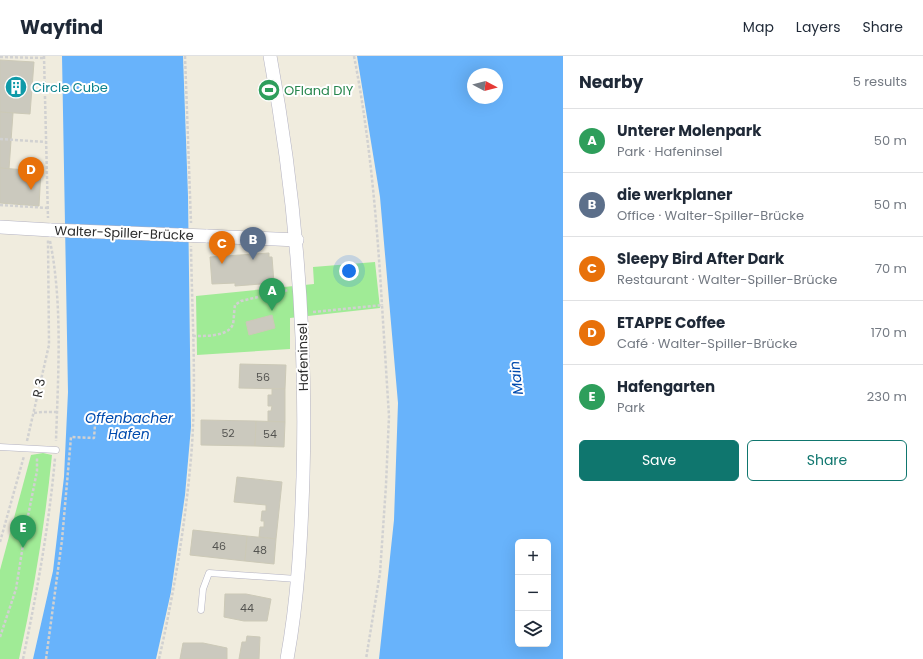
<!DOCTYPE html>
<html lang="en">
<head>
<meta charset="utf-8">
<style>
  :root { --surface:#fff; --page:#f6f6f7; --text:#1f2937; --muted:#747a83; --line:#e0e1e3; --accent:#0f766e }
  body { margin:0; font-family:Poppins,sans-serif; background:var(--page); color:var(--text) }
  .controls { position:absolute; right:12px; bottom:12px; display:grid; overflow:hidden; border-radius:6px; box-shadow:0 4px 16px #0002 }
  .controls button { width:36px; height:36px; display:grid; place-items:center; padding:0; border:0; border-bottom:1px solid var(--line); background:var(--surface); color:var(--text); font:20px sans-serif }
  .compass { position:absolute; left:467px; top:12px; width:36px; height:36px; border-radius:50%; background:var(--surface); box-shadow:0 4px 16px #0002; rotate:97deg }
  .you { position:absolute; left:349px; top:215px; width:14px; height:14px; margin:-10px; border:3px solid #fff; border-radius:50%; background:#1a73e8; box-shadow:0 0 0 6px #1a73e833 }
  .badge { display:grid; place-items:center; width:26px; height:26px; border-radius:50%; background:var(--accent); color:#fff; font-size:13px; font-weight:700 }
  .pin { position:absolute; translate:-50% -33px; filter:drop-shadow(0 1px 2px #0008) }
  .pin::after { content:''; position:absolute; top:21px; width:14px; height:12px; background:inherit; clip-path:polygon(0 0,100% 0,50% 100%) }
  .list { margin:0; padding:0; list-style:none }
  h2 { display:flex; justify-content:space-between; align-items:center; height:52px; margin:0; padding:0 16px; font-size:17px }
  h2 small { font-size:13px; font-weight:400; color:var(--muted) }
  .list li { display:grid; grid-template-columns:26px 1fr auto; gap:12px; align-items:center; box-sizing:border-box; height:64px; padding:0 16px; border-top:1px solid var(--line) }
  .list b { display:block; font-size:15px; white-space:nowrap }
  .list p { margin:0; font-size:13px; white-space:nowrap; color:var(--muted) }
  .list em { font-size:13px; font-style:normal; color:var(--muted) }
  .actions { display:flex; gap:8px; padding:12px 16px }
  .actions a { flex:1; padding:9px 0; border:1px solid var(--accent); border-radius:6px; text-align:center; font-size:14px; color:var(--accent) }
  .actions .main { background:var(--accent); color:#fff }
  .icon { flex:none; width:22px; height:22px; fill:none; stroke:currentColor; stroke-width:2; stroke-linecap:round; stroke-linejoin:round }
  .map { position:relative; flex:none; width:563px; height:603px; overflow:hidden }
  header { display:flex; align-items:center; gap:24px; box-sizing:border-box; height:56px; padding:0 20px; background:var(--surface); border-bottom:1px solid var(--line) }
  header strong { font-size:19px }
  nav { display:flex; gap:22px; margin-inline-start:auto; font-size:14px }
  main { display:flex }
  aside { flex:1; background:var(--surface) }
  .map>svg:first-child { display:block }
</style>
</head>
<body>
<header>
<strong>Wayfind</strong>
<nav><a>Map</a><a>Layers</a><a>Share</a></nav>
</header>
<main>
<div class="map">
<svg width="563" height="603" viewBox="0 0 563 603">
  <rect width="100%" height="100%" fill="#f0ecde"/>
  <g fill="#a0eb96">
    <polygon points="375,206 380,252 290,262 290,293 197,299 196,240 314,228 313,211"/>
    <path d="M 43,397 L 52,399 C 45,468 34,535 19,603 L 0,603 L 0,514 L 31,399 Z"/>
  </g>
  <g fill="#68b3fb" fill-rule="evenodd">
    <polygon points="62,0 183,0 188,140 191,371 185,439 171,536 156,603 33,603 53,515 64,421 68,336"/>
    <path d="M 357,0 L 563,0 L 563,603 L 379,603 L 394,464 L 398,347 L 380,141 ZM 473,18 L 497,18 L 497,42 L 473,42 ZM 518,486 L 548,486 L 548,588 L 518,588 Z"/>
  </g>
  <g fill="#cbc9be" stroke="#ccc9b7">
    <polygon points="0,4 34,6 30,58 0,56"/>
    <polygon points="0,56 13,57 9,113 0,112"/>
    <polygon points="0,112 41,115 39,150 0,147"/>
    <polygon points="269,197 269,201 272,201 274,227 235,230 235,227 212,228 210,201"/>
    <polygon points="272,259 275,272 249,279 246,266"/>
    <polygon points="240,308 286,309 285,333 239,332"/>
    <polygon points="272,333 285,333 285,366 268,365 268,355 271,355 272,350 268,350 268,339 272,339"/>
    <polygon points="201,364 256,365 255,390 201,389"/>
    <polygon points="256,365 285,366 284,391 255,390"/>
    <polygon points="237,421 282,426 276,483 259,481 260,471 264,471 264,465 261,465 262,455 266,455 266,449 234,446"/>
    <polygon points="193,474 247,480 245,505 190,499"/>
    <polygon points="247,480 276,483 274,508 245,505"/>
    <polygon points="225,538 246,538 271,543 267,565 244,565 224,561"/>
    <polygon points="247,580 260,581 259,603 239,603 242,586 246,586"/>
    <polygon points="183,587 203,587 227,592 227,603 180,603"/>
  </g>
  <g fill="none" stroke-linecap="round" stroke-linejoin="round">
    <g stroke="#b3b2c2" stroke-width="7">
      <g id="lane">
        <polyline points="0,391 56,394"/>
        <polyline points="201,554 203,533 209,517 297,523"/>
      </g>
    </g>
    <g stroke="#b3b2c2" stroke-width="14">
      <g id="street">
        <path d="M 270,0 C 296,140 307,278 303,421 C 301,482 298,543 287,603"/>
        <polyline points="0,171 51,174"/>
        <polyline points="206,180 297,184"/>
      </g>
    </g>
    <g stroke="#d1d1d1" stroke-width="2.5" stroke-dasharray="3 2" stroke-linecap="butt">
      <polyline points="44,0 48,162"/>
      <polyline points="185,0 191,167"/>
      <path d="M 354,0 C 370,82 377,166 382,249"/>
      <polyline points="0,1 44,2"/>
      <polyline points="0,83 46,86"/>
      <polyline points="0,149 48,152"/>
      <path d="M 50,185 C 63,248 58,321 56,385"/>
      <polyline points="313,256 382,249 389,360 386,429 380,517 366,603"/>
      <path d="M 193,280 C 203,280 229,281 233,268 C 234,263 234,255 235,249 L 241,245 L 288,234"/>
      <polyline points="34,357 42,356 57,356"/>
      <polyline points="27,385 49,289 48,184"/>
      <polyline points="0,486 24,400"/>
      <polyline points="0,581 16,533 26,470 37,415 37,401"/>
      <path d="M 23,603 C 37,536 49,470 55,402"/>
      <polyline points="46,603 62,484 71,381 94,382 96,356"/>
      <path d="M 159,603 C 174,537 185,470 191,402 C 197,332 192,261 191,190"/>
    </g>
    <use href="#lane" stroke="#fff" stroke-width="6"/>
    <use href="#street" stroke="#fff" stroke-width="13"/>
    <g stroke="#b3b2c2" stroke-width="14" stroke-linecap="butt">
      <polyline id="street-bridge" points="51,174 206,180"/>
    </g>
    <use href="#street-bridge" stroke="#fff" stroke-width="13"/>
  </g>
  <defs>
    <g id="building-disc" transform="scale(1.15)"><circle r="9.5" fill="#0f9aa8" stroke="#fff"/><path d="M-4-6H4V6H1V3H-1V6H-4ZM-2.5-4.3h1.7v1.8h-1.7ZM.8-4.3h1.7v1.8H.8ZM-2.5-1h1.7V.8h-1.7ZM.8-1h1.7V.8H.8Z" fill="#fff"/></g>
    <g id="stadium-disc" transform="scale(1.15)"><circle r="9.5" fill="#2e9e5b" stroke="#fff"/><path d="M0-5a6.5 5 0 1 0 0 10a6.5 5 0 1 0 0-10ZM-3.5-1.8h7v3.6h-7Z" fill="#fff"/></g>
  </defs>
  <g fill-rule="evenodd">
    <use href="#building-disc" x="16" y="31"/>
    <use href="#stadium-disc" x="269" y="34"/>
  </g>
  <g text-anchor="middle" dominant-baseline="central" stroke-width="4" stroke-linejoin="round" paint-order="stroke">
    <g font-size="11" fill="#545451">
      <text x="263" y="321">56</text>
      <text x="228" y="377">52</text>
      <text x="270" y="378">54</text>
      <text x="219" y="490">46</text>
      <text x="260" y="494">48</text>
      <text x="247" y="552">44</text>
    </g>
    <g font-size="13" fill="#0d838f" stroke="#fff" text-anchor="start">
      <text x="32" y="31">Circle Cube</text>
    </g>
    <g font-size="13" fill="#27864d" stroke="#fff" text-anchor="start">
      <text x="284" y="34">OFland DIY</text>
    </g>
    <g font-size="13" fill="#2d2d2d" stroke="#fff">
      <text transform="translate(124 177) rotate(2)">Walter-Spiller-Brücke</text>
      <text transform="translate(303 301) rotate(-91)">Hafeninsel</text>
      <text transform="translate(39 332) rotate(-79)">R 3</text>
    </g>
    <g font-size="14" font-style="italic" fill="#004bae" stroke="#fff">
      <text transform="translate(516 322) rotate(-97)">Main</text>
      <text x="129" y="362">Offenbacher<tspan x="129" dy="16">Hafen</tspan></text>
    </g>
  </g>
</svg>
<div class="controls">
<button>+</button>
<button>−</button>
<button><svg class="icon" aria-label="layers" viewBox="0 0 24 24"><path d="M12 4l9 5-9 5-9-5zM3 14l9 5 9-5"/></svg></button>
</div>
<svg class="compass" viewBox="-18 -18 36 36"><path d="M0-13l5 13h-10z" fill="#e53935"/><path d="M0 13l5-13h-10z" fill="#747a83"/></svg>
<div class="you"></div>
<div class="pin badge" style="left:272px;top:255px;background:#2e9e5b">A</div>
<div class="pin badge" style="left:253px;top:204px;background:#5c6f8a">B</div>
<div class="pin badge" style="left:222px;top:208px;background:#e8710a">C</div>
<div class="pin badge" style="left:31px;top:134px;background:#e8710a">D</div>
<div class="pin badge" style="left:23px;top:492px;background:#2e9e5b">E</div>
</div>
<aside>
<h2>Nearby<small>5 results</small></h2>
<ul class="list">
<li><span class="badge" style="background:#2e9e5b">A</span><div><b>Unterer Molenpark</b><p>Park · Hafeninsel</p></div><em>50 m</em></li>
<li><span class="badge" style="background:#5c6f8a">B</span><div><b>die werkplaner</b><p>Office · Walter-Spiller-Brücke</p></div><em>50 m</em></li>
<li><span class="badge" style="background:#e8710a">C</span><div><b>Sleepy Bird After Dark</b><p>Restaurant · Walter-Spiller-Brücke</p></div><em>70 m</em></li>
<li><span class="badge" style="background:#e8710a">D</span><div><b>ETAPPE Coffee</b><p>Café · Walter-Spiller-Brücke</p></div><em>170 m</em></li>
<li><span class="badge" style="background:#2e9e5b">E</span><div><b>Hafengarten</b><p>Park</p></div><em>230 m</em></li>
</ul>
<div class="actions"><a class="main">Save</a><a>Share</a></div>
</aside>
</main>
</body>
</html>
